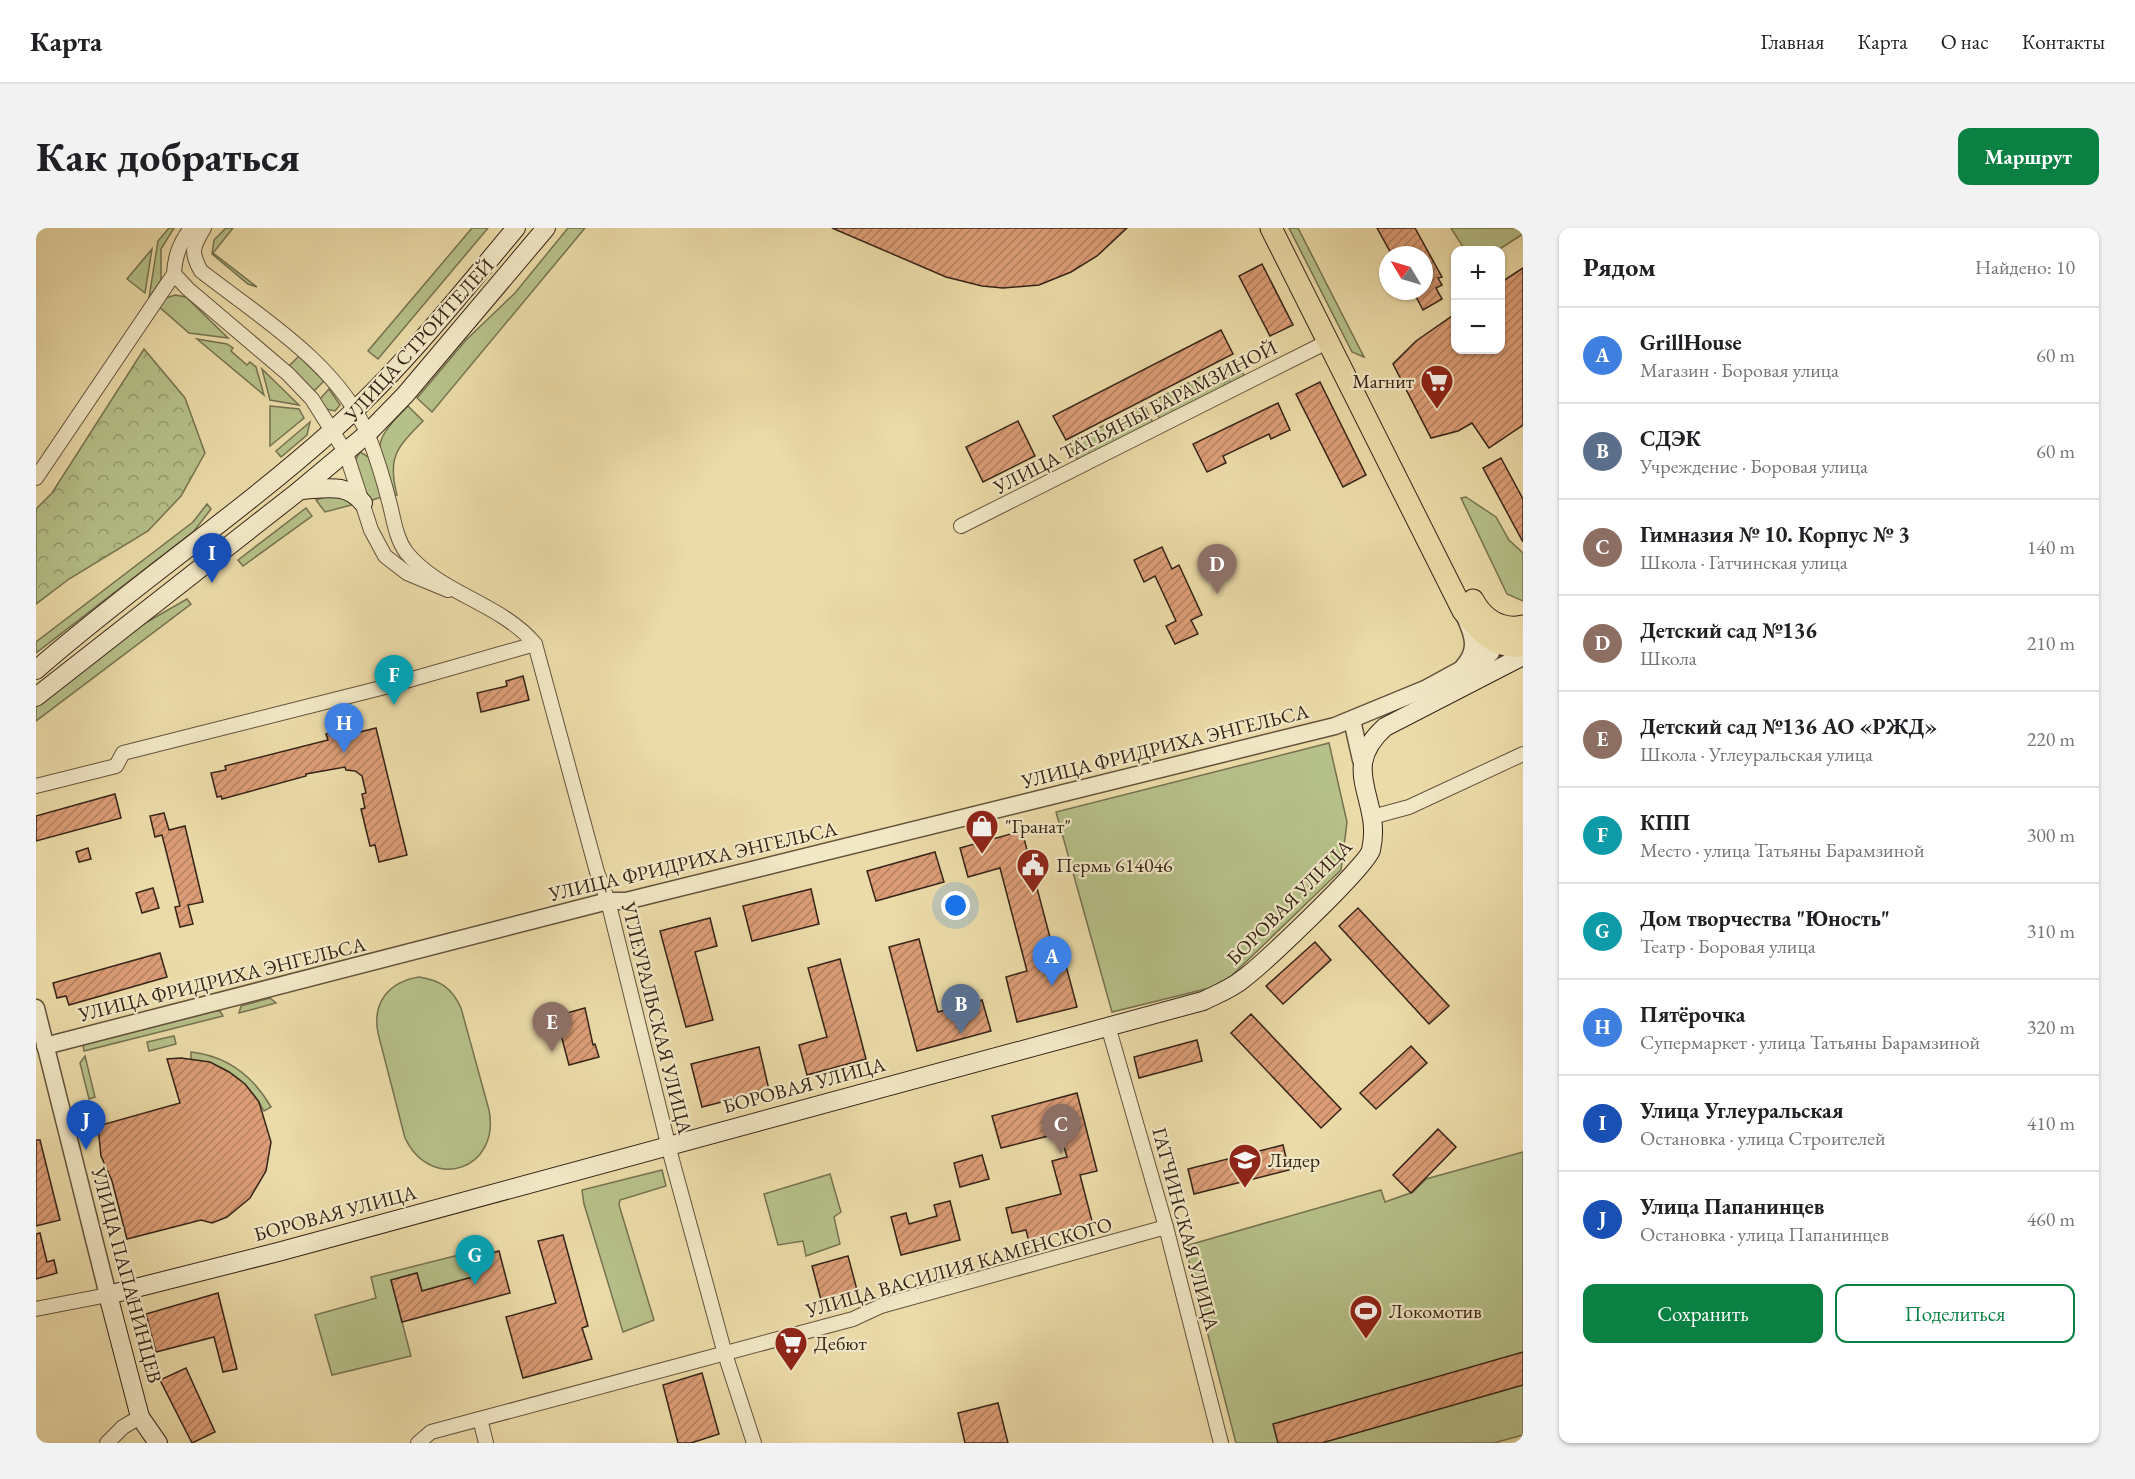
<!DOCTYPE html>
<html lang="ru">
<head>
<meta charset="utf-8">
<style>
  :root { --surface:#fff; --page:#f2f2f2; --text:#202124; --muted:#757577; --line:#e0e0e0; --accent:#0b8043 }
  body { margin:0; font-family:"EB Garamond",serif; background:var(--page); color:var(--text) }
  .controls { position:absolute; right:18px; top:18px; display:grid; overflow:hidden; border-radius:12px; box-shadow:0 2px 4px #0004 }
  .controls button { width:54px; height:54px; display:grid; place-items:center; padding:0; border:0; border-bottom:2px solid var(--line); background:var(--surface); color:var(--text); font:30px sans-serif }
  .compass { position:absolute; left:1343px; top:18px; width:54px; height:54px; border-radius:50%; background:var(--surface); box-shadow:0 2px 4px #0004; rotate:308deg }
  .you { position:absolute; left:920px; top:678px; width:21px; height:21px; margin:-15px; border:4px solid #fff; border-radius:50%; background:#1a73e8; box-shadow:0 0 0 9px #1a73e833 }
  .badge { display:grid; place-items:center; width:39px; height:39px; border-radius:50%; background:var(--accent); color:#fff; font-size:20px; font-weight:700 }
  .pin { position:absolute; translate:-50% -50px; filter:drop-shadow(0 2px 3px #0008) }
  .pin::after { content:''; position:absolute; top:32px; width:21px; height:18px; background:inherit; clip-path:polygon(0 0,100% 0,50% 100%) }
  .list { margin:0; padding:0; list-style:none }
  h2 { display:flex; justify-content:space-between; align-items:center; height:78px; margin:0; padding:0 24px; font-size:26px }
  h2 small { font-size:20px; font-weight:400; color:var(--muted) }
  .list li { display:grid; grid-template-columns:39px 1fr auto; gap:18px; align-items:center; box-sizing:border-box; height:96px; padding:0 24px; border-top:2px solid var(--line) }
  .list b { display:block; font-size:22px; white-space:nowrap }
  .list p { margin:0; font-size:20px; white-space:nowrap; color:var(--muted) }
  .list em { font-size:20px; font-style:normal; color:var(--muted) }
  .actions { display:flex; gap:12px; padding:18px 24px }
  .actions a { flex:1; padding:14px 0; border:2px solid var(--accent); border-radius:12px; text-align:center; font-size:21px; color:var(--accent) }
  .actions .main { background:var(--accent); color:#fff }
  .map { position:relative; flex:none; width:1487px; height:1215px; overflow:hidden; border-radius:12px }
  header { display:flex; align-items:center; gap:36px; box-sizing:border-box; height:84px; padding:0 30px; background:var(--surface); border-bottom:2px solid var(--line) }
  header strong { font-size:28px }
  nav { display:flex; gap:33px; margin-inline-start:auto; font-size:21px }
  .intro { display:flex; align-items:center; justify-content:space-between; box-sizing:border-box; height:144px; padding:0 36px }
  h1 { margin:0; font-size:42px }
  .button { padding:15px 27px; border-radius:12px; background:var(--accent); color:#fff; font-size:21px; font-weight:700 }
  main { display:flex; gap:36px; padding:0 36px }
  aside { flex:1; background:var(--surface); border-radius:12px; box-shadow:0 2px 4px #0004 }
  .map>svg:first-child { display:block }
</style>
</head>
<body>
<header>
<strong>Карта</strong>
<nav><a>Главная</a><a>Карта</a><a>О нас</a><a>Контакты</a></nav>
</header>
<div class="intro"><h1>Как добраться</h1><a class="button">Маршрут</a></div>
<main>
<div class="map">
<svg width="1487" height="1215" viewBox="0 0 1487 1215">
  <defs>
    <pattern id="forest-crowns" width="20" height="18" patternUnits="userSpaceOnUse" patternTransform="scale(1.5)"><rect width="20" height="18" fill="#b6c089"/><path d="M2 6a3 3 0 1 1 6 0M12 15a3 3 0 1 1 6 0" fill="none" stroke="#959c6f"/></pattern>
    <pattern id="building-hatch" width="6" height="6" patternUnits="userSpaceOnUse" patternTransform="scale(1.5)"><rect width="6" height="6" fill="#dc9d76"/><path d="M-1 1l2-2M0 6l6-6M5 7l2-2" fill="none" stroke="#b38060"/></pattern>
  </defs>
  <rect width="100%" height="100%" fill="#ebdba8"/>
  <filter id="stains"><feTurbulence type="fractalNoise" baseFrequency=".00333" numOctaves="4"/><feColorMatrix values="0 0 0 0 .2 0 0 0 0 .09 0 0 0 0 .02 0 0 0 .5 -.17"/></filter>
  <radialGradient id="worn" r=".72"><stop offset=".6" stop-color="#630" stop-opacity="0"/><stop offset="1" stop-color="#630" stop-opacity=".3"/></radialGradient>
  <g fill="#b6c089" stroke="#767250" stroke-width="1.5">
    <polygon points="133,0 138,0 125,21 125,52 113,70 122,13"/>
    <polygon points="190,0 197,0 177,25 221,59 212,56 176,26 178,12"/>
    <polygon points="436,0 452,0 342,131 332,123"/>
    <polygon points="532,0 549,0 396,184 381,170 430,112 479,65"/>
    <polygon points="1253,0 1262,0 1328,129 1316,124"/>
    <polygon points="1415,0 1483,0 1487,6 1462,22 1429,22"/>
    <polygon points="116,21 109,65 91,51"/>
    <polygon points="139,67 150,69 192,110 153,105 121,77 130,70"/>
    <polygon points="161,111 191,116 197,120 195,123 211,137 214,134 220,139 228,167"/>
    <polygon points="263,128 288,153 278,163 253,138"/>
    <polygon points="226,141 263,177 234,172"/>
    <polygon points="293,161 304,177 299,183 290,181 283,172"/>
    <polygon points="234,178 263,181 268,190 234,218"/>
    <path d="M 372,178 L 387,193 C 361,220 351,228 361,267 L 357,268 C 342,217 332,218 372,178 Z"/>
    <polygon points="274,194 271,207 245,229 240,223"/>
    <polygon points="324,224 334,230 346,269 333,273 320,236 320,231"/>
    <polygon points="297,266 319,276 289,284 280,272"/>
    <polygon points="1430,269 1460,289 1473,312 1487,325 1487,373 1471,366 1425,270"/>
    <polygon points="171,276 175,281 158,303 0,425 0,414 157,294"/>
    <polygon points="270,280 276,288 207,338 202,332"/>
    <polygon points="151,371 155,376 0,493 0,477 104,398"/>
    <polygon points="1293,515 1311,594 1305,642 1186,757 1076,784 1020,584"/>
    <path d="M 383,749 C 404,752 416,760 425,780 L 453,882 C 465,942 395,965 369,910 L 342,805 C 336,774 353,754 383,749 Z"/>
    <polygon points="234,770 240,775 203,785 205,778"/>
    <polygon points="180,783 184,783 187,788 48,823 47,817"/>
    <polygon points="138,808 140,816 113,823 111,814"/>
    <path d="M 155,824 C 192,828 217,848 235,879 L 228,883 C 213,854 187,834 155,832 Z"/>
    <polygon points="49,828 59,869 53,871 44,835"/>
    <polygon points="1487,924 1487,1207 1458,1215 1200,1215 1149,1018 1345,962 1349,974 1377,964 1390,951"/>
    <polygon points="626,942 630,958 584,972 583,977 618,1092 587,1104 548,976 546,962"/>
    <polygon points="794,946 805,984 798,989 804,1016 770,1028 767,1013 742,1017 728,966"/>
    <polygon points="435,1024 440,1048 386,1063 381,1045 355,1052 375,1128 296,1147 279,1087 340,1070 335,1049"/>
  </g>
  <g fill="url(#forest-crowns)" stroke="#767250" stroke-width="1.5">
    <polygon points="108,121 149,170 169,225 145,268 112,303 33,351 0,376 0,281 16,265"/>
    <polygon points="1199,131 1209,149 1125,193 1115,174"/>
    <polygon points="1108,177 1117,195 1042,233 1033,215"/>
  </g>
  <g fill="url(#building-hatch)" stroke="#362418" stroke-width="1.5">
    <polygon points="796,0 1091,0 1061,28 1035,44 1003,57 967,60 946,58 910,49"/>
    <polygon points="1341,0 1379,0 1406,49 1402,50 1406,57 1400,60 1406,71 1387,82 1377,63 1388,63 1388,27 1356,27"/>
    <polygon points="1226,36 1257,97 1234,108 1203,48"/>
    <polygon points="1487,40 1487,197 1453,220 1436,195 1422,203 1395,210 1357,136 1380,113 1419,86 1419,122 1464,122 1464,55"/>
    <polygon points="1185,102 1197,126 1030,212 1017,188"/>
    <polygon points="1284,154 1330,247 1307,259 1260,166"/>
    <polygon points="1242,175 1254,202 1235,211 1233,206 1187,228 1190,235 1171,244 1157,216"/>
    <polygon points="982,193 999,228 947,254 930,219"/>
    <polygon points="1465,230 1487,271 1487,314 1447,240"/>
    <polygon points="1126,319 1136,341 1143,337 1166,387 1155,392 1162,406 1139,416 1130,398 1140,393 1119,348 1108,354 1098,332"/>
    <polygon points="487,448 493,472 445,484 441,465 471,458 470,453"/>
    <polygon points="340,500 371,627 343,634 339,617 334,618 325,581 329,580 326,566 330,565 326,548 319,543 310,542 309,539 270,546 270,548 186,571 185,568 181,569 175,545 190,542 189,538 292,512 290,506 306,502 308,508"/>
    <polygon points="79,566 85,590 0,613 0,588"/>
    <polygon points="128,585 133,602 149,598 167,674 152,677 157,696 144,699 139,679 144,678 126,607 119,609 114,588"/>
    <polygon points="986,603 1021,736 1029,734 1041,779 981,794 970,749 991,743 964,640 932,649 924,620"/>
    <polygon points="52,620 55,631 43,634 40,624"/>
    <polygon points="899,624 908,654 840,673 831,643"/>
    <polygon points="117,660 123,680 106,685 100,665"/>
    <polygon points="775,661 783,696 716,713 707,678"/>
    <polygon points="1322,680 1413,778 1393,796 1303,698"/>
    <polygon points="674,690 681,718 659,724 677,792 650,799 624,703"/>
    <polygon points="883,711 902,784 946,772 955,803 881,823 853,719"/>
    <polygon points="1279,714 1295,732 1247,776 1230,758"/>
    <polygon points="124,725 131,749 33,777 30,768 21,770 17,755"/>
    <polygon points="804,731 830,831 771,847 763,817 791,809 772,740"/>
    <polygon points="549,780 557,817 559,816 563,829 533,837 520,788"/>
    <polygon points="1215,786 1305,881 1285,900 1195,805"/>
    <polygon points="1161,812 1166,833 1103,850 1098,829"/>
    <polygon points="1375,818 1391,835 1340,881 1324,865"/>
    <polygon points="723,819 733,862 666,879 655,836"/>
    <polygon points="145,830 174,834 193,844 209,856 223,874 235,914 230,943 214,970 191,989 176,995 165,992 91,1011 76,953 65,928 62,898 144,875 131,831"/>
    <polygon points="1041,865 1061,943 1044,947 1057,997 993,1014 990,1002 976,1005 970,980 1025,966 1016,933 1031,929 1024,905 965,920 956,888"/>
    <polygon points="1402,901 1420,919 1375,965 1357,947"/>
    <polygon points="0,912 4,912 24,992 0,998"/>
    <polygon points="1247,917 1253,942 1158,966 1152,941"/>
    <polygon points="946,927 953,951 924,959 918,935"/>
    <polygon points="914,973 924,1012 865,1027 855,989 870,985 873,996 901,988 898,977"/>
    <polygon points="4,1005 11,1034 18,1032 21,1045 0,1051 0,1006"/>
    <polygon points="527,1007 552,1098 546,1100 556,1131 487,1150 470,1089 520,1075 502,1013"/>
    <polygon points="463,1023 474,1065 366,1094 355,1052 381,1045 386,1063 440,1048 435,1030"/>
    <polygon points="812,1028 821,1062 785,1072 776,1038"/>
    <polygon points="182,1065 201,1141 187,1144 178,1109 120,1124 110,1086"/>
    <polygon points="1487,1124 1487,1157 1286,1215 1242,1215 1237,1196"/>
    <polygon points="150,1140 179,1204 156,1215 124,1152"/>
    <polygon points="666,1145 683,1206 655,1215 642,1215 627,1157"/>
    <polygon points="962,1175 972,1215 929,1215 922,1185"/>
  </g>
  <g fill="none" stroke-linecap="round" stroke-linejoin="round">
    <g stroke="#63523c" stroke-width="16">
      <g id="minor">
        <path d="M 168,0 C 157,18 154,24 165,43 C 224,89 302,136 332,207 C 341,230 348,253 354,277 C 358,293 360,310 370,324 C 404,366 465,375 499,416 L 561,644 L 572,673 L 636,932 L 689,1126 L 718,1215"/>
        <polyline points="138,46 152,61 252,146 276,171 310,225 335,302 349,328 371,345 412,362"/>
        <path d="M 138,46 C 139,27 144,15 155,0"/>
        <polyline points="0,250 138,46"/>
        <polyline points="925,298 1291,114"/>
        <polyline points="0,558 80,538 87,525 345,460 499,416"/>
        <polyline points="1336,589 1373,579 1487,526"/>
        <polyline points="1072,798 1130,999 1185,1215"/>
        <polyline points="0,1081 72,1067"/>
        <polyline points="444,1191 450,1215"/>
        <polyline points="71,1215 87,1199 104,1189"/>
        <polyline points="382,1215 395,1204 817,1091 845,1078 1130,999"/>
      </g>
    </g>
    <g stroke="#63523c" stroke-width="19">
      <g id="tertiary">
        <path d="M 1427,439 C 1442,422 1438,409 1429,389"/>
        <polyline points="1316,492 1325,532"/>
        <polyline points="0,780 72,1067"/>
        <polyline points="9,818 572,673 590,673 1299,498 1389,461 1455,425"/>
      </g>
    </g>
    <g stroke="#362418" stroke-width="20">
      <g id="secondary">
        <path d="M 264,262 C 288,261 311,254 327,275"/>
        <path d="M 0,442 C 96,358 202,287 297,202 C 365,142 422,69 480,0"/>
        <path d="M 1436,454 C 1449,441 1457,415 1449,397"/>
        <polyline points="0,469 264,262 331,206 369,167 510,0"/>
        <path d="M 122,1215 L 104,1189 L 72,1067 L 242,1024 L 1167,773 C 1181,766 1195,761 1207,751 C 1226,737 1332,637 1335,622 C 1347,571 1301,542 1349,499 L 1487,428"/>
      </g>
    </g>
    <g stroke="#362418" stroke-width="23">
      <g id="primary">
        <path d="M 1235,0 L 1427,383 C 1444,403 1458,422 1487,418"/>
        <path d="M 1437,372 C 1447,391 1465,403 1487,398"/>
      </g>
    </g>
    <use href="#minor" stroke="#f2e8c6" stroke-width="14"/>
    <use href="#tertiary" stroke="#f2e8c6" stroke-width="16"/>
    <use href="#secondary" stroke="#f2e8c6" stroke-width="18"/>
    <use href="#primary" stroke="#ebdba8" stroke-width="21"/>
  </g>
  <defs>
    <g id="supermarket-pin" transform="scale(1.725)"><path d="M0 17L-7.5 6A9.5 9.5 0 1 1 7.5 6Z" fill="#8f2418" stroke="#f2e8c6"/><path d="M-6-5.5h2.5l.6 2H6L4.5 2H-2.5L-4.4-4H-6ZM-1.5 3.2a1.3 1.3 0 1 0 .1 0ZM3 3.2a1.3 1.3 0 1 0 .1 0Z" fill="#fff"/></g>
    <g id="shop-pin" transform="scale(1.725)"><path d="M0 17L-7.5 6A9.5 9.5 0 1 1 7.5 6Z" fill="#8f2418" stroke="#f2e8c6"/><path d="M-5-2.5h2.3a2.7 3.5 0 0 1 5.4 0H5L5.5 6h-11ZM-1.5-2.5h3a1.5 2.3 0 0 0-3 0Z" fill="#fff"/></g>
    <g id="civic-pin" transform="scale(1.725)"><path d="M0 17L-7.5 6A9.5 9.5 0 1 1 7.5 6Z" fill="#8f2418" stroke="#f2e8c6"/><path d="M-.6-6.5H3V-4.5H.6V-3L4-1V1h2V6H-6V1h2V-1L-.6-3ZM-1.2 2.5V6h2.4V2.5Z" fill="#fff"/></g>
    <g id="school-pin" transform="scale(1.725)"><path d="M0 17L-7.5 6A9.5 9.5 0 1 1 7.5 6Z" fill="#8f2418" stroke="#f2e8c6"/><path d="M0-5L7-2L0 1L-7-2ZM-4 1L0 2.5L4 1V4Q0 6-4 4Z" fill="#fff"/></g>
    <g id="stadium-pin" transform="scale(1.725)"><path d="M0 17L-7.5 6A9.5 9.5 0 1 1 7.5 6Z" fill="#8f2418" stroke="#f2e8c6"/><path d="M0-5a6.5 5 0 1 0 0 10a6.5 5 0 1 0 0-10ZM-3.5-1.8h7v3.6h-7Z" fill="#fff"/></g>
  </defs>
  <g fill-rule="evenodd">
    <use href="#supermarket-pin" x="1401" y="153"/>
    <use href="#shop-pin" x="946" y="598"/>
    <use href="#civic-pin" x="997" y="637"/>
    <use href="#school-pin" x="1209" y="932"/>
    <use href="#stadium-pin" x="1330" y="1083"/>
    <use href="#supermarket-pin" x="755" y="1115"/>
  </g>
  <g text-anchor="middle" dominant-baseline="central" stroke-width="4.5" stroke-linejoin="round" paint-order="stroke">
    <g font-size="20" fill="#362418" stroke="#f2e8c6">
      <text transform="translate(383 112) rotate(-48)">УЛИЦА СТРОИТЕЛЕЙ</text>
      <text transform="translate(1099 189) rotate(-27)">УЛИЦА ТАТЬЯНЫ БАРАМЗИНОЙ</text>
      <text transform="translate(1129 518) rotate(-14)">УЛИЦА ФРИДРИХА ЭНГЕЛЬСА</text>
      <text transform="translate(657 633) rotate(-13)">УЛИЦА ФРИДРИХА ЭНГЕЛЬСА</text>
      <text transform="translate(1253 674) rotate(-45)">БОРОВАЯ УЛИЦА</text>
      <text transform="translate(186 751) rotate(-14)">УЛИЦА ФРИДРИХА ЭНГЕЛЬСА</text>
      <text transform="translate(621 790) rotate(76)">УГЛЕУРАЛЬСКАЯ УЛИЦА</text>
      <text transform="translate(768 857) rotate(-15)">БОРОВАЯ УЛИЦА</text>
      <text transform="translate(299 985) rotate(-15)">БОРОВАЯ УЛИЦА</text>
      <text transform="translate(1150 1001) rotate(75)">ГАТЧИНСКАЯ УЛИЦА</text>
      <text transform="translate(923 1039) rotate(-16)">УЛИЦА ВАСИЛИЯ КАМЕНСКОГО</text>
      <text transform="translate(91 1047) rotate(75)">УЛИЦА ПАПАНИНЦЕВ</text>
    </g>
    <g font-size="20" fill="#362418" stroke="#f2e8c6" text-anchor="start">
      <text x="1378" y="153" text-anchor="end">Магнит</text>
      <text x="969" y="598">"Гранат"</text>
      <text x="1020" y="637">Пермь 614046</text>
      <text x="1232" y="932">Лидер</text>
      <text x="1353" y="1083">Локомотив</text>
      <text x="778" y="1115">Дебют</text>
    </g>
  </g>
  <rect width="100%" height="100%" filter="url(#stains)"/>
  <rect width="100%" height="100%" fill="url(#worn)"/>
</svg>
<div class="controls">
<button>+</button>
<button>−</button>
</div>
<svg class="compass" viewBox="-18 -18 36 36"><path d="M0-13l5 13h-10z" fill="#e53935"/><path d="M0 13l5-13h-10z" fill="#757577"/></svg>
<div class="you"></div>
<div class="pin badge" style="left:1016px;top:758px;background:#3f7fe0">A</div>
<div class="pin badge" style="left:925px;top:806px;background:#5c6f8a">B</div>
<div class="pin badge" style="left:1025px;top:926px;background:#8d6e63">C</div>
<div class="pin badge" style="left:1181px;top:366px;background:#8d6e63">D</div>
<div class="pin badge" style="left:516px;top:824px;background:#8d6e63">E</div>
<div class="pin badge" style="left:358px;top:477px;background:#0f9aa8">F</div>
<div class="pin badge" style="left:439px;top:1057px;background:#0f9aa8">G</div>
<div class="pin badge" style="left:308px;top:525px;background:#3f7fe0">H</div>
<div class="pin badge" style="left:176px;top:355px;background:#1a4fb4">I</div>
<div class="pin badge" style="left:50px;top:922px;background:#1a4fb4">J</div>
</div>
<aside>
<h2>Рядом<small>Найдено: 10</small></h2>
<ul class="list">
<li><span class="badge" style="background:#3f7fe0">A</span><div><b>GrillHouse</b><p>Магазин · Боровая улица</p></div><em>60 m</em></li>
<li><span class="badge" style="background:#5c6f8a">B</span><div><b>СДЭК</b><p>Учреждение · Боровая улица</p></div><em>60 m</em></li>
<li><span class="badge" style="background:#8d6e63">C</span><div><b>Гимназия № 10. Корпус № 3</b><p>Школа · Гатчинская улица</p></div><em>140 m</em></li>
<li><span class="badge" style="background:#8d6e63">D</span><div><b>Детский сад №136</b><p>Школа</p></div><em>210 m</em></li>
<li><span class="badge" style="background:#8d6e63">E</span><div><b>Детский сад №136 АО «РЖД»</b><p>Школа · Углеуральская улица</p></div><em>220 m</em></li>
<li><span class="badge" style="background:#0f9aa8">F</span><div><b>КПП</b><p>Место · улица Татьяны Барамзиной</p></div><em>300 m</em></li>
<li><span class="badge" style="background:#0f9aa8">G</span><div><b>Дом творчества &quot;Юность&quot;</b><p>Театр · Боровая улица</p></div><em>310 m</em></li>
<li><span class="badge" style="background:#3f7fe0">H</span><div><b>Пятёрочка</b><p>Супермаркет · улица Татьяны Барамзиной</p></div><em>320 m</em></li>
<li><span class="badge" style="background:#1a4fb4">I</span><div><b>Улица Углеуральская</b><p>Остановка · улица Строителей</p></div><em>410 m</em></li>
<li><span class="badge" style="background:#1a4fb4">J</span><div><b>Улица Папанинцев</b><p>Остановка · улица Папанинцев</p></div><em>460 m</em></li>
</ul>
<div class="actions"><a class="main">Сохранить</a><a>Поделиться</a></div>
</aside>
</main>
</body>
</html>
